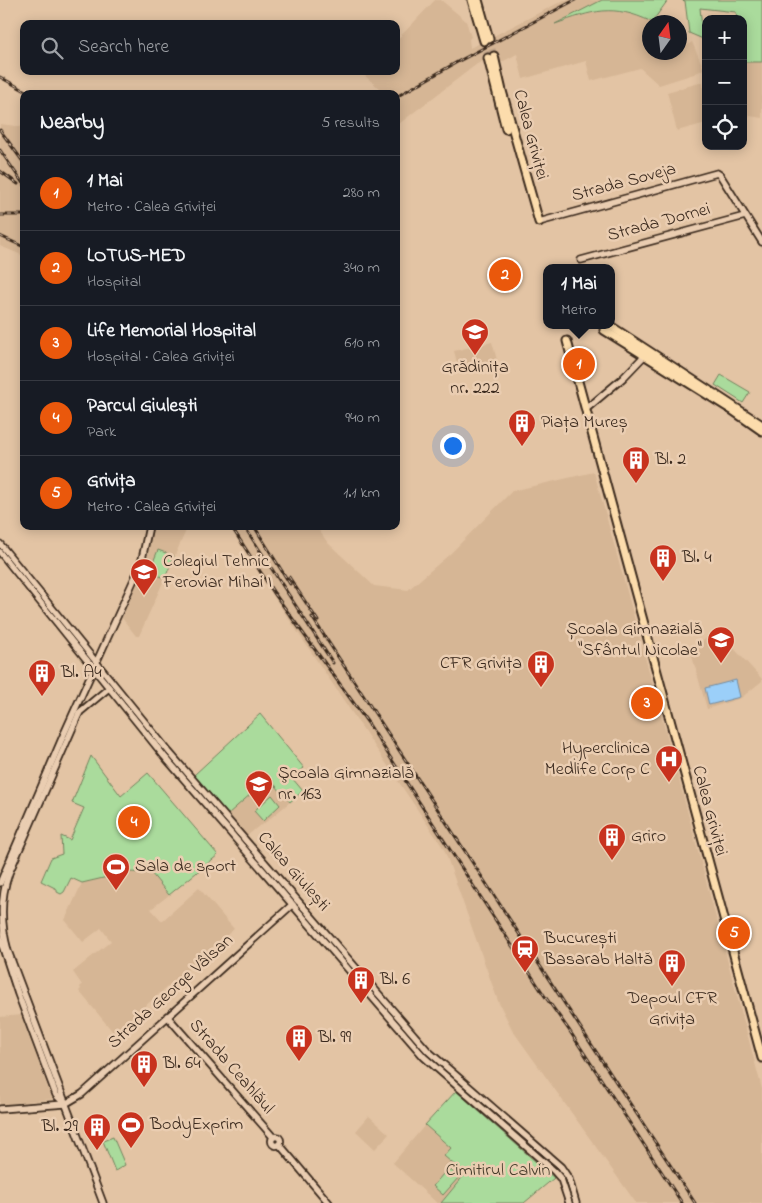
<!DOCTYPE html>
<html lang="en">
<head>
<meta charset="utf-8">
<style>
  :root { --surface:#171b24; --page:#20242c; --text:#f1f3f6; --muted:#9ea1a6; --line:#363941; --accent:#ea580c }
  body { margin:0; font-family:"Indie Flower",sans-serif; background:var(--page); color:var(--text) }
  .controls { position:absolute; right:15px; top:15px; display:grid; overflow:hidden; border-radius:10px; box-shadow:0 2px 12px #0003 }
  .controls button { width:45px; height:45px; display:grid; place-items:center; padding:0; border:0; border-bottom:1px solid var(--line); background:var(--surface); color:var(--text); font:25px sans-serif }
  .compass { position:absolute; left:642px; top:15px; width:45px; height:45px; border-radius:50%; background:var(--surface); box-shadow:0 2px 12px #0003; rotate:14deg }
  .you { position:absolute; left:452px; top:445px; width:18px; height:18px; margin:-12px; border:4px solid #fff; border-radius:50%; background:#1a73e8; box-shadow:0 0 0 8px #1a73e833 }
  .badge { display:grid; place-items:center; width:32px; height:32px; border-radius:50%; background:var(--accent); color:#fff; font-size:16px; font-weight:700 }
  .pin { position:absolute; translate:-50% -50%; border:2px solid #fff; box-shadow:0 1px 5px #0006 }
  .popup { position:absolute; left:543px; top:264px; width:72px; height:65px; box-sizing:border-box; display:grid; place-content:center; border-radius:10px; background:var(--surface); filter:drop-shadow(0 1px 4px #0005); font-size:16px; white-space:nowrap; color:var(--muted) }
  .popup b { font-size:19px; color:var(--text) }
  .popup::after { content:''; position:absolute; left:50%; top:100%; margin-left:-10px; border:10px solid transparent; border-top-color:var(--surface) }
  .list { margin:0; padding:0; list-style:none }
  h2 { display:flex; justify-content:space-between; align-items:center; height:65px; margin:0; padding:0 20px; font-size:21px }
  h2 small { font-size:16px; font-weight:400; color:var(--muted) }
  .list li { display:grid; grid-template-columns:32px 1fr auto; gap:15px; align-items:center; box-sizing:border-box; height:75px; padding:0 20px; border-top:1px solid var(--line) }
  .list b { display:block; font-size:19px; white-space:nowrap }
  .list p { margin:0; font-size:16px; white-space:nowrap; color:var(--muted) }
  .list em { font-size:16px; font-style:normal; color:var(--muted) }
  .icon { flex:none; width:28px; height:28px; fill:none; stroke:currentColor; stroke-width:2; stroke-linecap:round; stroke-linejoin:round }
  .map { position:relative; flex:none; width:762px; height:1203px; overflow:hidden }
  .search { position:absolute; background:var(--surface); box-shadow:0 2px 12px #0003; left:20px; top:20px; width:380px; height:55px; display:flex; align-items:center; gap:12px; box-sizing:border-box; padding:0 18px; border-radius:10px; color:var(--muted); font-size:19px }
  .panel { position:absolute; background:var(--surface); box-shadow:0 2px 12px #0003; left:20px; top:90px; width:380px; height:440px; border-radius:10px }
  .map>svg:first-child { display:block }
</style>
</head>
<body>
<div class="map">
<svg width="762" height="1203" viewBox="0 0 762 1203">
  <rect width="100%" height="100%" fill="#e3c4a4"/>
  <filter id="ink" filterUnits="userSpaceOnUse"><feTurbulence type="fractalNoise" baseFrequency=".02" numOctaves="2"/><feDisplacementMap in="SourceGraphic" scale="10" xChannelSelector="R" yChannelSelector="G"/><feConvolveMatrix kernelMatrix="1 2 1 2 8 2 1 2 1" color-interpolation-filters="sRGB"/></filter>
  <g filter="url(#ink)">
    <g fill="#d6b695">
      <polygon points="435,0 441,0 466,21 471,37 469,39 470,48 564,0 602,0 559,22 603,10 620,11 637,16 653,22 650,22 650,52 680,52 680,42 685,47 692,42 704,69 694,74 659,85 640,68 591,81 586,61 523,79 517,54 498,64 495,55 477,64 396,126 396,94 376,94 380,89 364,75 367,71 396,71 396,41"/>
      <polygon points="743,62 762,62 762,118 750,116 743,110"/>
      <polygon points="703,82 706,123 677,131 667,92"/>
      <polygon points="0,124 24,127 24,256 0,246"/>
      <polygon points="492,342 497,360 459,370 454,351"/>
      <polygon points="594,472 678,776 762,1089 762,1203 636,1203 513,1031 498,1001 444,849 278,603 229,526 316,526 328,543 374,586 408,590 451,553 512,491"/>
      <polygon points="152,526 188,526 139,636 136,636 122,618 147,561"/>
      <polygon points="718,631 762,679 762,681 741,698 707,709 690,649"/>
      <polygon points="269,778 290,802 261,826 260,825 247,836 228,814"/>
      <polygon points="129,872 151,874 169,895 151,909 162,921 199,888 234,929 114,1033 79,991 81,989 80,987 82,985 73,972 111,941 101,928 83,942 65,920 82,883"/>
      <polygon points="21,1015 52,1099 0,1105 0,1017"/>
      <polygon points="369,1116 389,1134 375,1149 356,1131"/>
      <polygon points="425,1125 451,1148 444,1156 466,1174 441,1203 437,1203 393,1163"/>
    </g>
    <g fill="#aadb9c" stroke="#72825d">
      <path d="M 602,0 L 668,0 L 652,22 C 612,3 593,11 555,24 Z"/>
      <polygon points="682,0 762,0 762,62 743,62 743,19 737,19 736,12 700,8 702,28 706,28 706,45 703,39 689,33 685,1"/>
      <polygon points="721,375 750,392 743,403 715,385"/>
      <polygon points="158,550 174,556 165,578 149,572"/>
      <polygon points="260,714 304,768 292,778 303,791 290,802 269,778 228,814 194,775"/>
      <polygon points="91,756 121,796 148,773 218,855 169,895 151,873 129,872 82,883 71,878 64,892 61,894 57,892 57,889 41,881 51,858 62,854 61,836 70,840 84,808 72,803"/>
      <polygon points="272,795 280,805 263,821 254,811"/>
      <polygon points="456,1091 554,1178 524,1203 441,1203 465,1174 444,1156 451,1148 425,1125"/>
      <polygon points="113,1137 125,1165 115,1171 103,1141"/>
      <polygon points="448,1168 459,1177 443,1195 433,1186"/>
    </g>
    <polygon fill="#9bcff9" stroke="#758da1" points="736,680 740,697 709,705 705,688"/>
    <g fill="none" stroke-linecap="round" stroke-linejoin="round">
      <g stroke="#c1a589" stroke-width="7" stroke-dasharray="7 3.5" stroke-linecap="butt">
        <polyline points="489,39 494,56"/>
        <polyline points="484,41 488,58"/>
      </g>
      <g stroke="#3b2a1e" stroke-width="9">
        <g id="secondary">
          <polyline points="539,222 717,173 720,175 762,242"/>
          <polyline points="581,260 745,216"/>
          <polyline points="585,410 623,378 646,354"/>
          <polyline points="0,544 169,752 428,1051 561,1167 569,1179 576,1203"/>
          <polyline points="0,552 164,756 424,1057 554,1171 561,1179 569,1203"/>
          <polyline points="0,883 63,736 141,564 149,526"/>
          <polyline points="0,939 18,994 56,1095 63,1102"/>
          <polyline points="167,1016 273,1137"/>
          <polyline points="0,1109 65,1104 82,1094 294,903"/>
          <circle cx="276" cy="1141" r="4.5"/>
          <polyline points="279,1144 329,1203"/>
          <path d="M 103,1203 L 8,951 C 1,926 0,898 9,873 L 78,716 L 80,712 L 110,687"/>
        </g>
      </g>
      <g stroke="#3b2a1e" stroke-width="11">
        <g id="primary">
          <polyline points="472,0 484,41"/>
          <polyline points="478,0 489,39"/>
          <polyline points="494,56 502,91 539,222"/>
          <polyline points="488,58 506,129"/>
          <polyline points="609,325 762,425"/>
          <polyline points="604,330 732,410 762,431"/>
          <polyline points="567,341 762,1058"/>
        </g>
      </g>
      <use href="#secondary" stroke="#eacdb1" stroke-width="5.5"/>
      <use href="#primary" stroke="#fcdcac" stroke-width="7"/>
      <polyline stroke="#3b2a1e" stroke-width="1" points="0,548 167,754 425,1053 558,1168 565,1178 573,1203"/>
      <g stroke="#3b2a1e" stroke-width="3">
        <g id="rail">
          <polyline points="0,77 31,94"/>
          <polyline points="396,97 459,61 575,0"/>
          <polyline points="0,130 24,163"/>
          <polyline points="0,150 24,185"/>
          <polyline points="0,171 18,184"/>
          <polyline points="0,215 24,215"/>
          <polyline points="0,236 24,247"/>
          <polyline points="231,526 274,593 368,723 544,995 569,1030 682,1203"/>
          <polyline points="244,526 333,663"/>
          <polyline points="254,526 290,584"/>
          <polyline points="289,577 318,621"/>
          <polyline points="312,617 695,1203"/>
        </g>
      </g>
      <use href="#rail" stroke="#eacdb1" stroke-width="1" stroke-dasharray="4" stroke-linecap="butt"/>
    </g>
  </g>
  <defs>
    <g id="school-pin" transform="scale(1.4375)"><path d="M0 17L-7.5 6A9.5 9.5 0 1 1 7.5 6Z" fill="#c8321e" stroke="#eacdb1"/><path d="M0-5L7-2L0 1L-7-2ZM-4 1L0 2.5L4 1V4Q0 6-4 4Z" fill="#fff"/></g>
    <g id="building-pin" transform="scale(1.4375)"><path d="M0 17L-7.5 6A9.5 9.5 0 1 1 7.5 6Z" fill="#c8321e" stroke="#eacdb1"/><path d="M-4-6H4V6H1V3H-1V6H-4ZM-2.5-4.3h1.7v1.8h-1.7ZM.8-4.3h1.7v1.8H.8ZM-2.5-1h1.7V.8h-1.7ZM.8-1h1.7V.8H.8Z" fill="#fff"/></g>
    <g id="hospital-pin" transform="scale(1.4375)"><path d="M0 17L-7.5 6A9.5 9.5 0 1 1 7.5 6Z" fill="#c8321e" stroke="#eacdb1"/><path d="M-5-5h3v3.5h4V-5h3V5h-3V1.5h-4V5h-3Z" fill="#fff"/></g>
    <g id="stadium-pin" transform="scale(1.4375)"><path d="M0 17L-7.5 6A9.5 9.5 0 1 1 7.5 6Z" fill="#c8321e" stroke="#eacdb1"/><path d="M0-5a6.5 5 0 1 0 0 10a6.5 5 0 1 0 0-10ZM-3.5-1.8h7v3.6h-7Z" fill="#fff"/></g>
    <g id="station-pin" transform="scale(1.4375)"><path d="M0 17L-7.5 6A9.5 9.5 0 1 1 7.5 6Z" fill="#c8321e" stroke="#eacdb1"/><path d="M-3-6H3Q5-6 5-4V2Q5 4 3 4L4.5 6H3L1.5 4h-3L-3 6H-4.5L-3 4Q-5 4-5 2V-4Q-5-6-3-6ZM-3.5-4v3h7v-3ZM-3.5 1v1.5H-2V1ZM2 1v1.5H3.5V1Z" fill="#fff"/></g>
  </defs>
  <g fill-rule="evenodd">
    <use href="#school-pin" x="475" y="332"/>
    <use href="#building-pin" x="522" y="423"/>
    <use href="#building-pin" x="636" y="460"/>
    <use href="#building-pin" x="663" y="558"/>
    <use href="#school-pin" x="144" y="572"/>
    <use href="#school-pin" x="721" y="640"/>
    <use href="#building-pin" x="541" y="664"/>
    <use href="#building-pin" x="42" y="673"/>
    <use href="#hospital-pin" x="669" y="759"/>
    <use href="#school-pin" x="259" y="784"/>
    <use href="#building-pin" x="612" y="837"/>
    <use href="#stadium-pin" x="116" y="867"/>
    <use href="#station-pin" x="525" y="949"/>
    <use href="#building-pin" x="672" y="963"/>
    <use href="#building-pin" x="361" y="980"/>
    <use href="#building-pin" x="299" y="1038"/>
    <use href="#building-pin" x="144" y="1064"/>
    <use href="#stadium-pin" x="131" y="1125"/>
    <use href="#building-pin" x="97" y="1127"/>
  </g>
  <g text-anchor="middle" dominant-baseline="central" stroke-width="5" stroke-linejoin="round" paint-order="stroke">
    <g font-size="18" fill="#3b2a1e" stroke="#eacdb1">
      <text transform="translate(530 135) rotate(75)">Calea Griviței</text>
      <text transform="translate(624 183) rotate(-15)">Strada Soveja</text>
      <text transform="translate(659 223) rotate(-15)">Strada Dornei</text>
      <text transform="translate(709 811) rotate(75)">Calea Griviței</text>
      <text transform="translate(293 872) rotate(49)">Calea Giulești</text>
      <text transform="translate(171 992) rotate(-42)">Strada George Vâlsan</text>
      <text transform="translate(231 1067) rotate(49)">Strada Ceahlăul</text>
    </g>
    <g font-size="18" fill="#3b2a1e" stroke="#eacdb1" text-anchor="start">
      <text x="475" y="368" text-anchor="middle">Grădinița<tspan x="475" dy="21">nr. 222</tspan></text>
      <text x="541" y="423">Piața Mureș</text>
      <text x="655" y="460">Bl. 2</text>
      <text x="682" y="558">Bl. 4</text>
      <text x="163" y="562">Colegiul Tehnic<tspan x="163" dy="21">Feroviar Mihai I</tspan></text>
      <text x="702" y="630" text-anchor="end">Școala Gimnazială<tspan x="702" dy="21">"Sfântul Nicolae"</tspan></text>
      <text x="522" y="664" text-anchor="end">CFR Grivița</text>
      <text x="61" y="673">Bl. A4</text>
      <text x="650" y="749" text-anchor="end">Hyperclinica<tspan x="650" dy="21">Medlife Corp C</tspan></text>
      <text x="278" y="774">Şcoala Gimnazială<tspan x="278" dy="21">nr. 163</tspan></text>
      <text x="631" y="837">Griro</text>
      <text x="135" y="867">Sala de sport</text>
      <text x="544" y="939">București<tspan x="544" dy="21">Basarab Haltă</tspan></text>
      <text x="380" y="980">Bl. 6</text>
      <text x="672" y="999" text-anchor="middle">Depoul CFR<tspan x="672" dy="21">Grivița</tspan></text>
      <text x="318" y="1038">Bl. 99</text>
      <text x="163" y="1064">Bl. 64</text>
      <text x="150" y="1125">BodyExprim</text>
      <text x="78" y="1127" text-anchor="end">Bl. 29</text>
    </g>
    <g font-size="18" fill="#463c2b" stroke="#eacdb1">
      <text x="498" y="1171">Cimitirul Calvin</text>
    </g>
  </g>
</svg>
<div class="controls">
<button>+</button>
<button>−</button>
<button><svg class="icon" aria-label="locate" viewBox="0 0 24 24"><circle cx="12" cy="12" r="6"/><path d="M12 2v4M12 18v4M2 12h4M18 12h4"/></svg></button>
</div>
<svg class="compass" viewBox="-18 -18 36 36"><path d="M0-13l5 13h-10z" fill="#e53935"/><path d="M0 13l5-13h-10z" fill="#9ea1a6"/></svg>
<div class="you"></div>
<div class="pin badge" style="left:579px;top:364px">1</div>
<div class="popup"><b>1 Mai</b>Metro</div>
<div class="pin badge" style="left:505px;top:275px">2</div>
<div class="pin badge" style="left:647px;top:703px">3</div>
<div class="pin badge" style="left:134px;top:822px">4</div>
<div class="pin badge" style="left:734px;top:933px">5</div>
<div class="search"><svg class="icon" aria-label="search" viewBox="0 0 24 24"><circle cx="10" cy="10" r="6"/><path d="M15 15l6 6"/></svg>Search here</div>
<section class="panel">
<h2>Nearby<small>5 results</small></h2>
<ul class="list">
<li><span class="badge">1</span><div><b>1 Mai</b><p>Metro · Calea Griviței</p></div><em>280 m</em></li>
<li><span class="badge">2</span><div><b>LOTUS-MED</b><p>Hospital</p></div><em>340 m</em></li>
<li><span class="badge">3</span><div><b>Life Memorial Hospital</b><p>Hospital · Calea Griviței</p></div><em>610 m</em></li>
<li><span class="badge">4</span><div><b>Parcul Giulești</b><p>Park</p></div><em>940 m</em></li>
<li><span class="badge">5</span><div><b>Grivița</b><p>Metro · Calea Griviței</p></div><em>1.1 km</em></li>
</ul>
</section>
</div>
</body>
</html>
